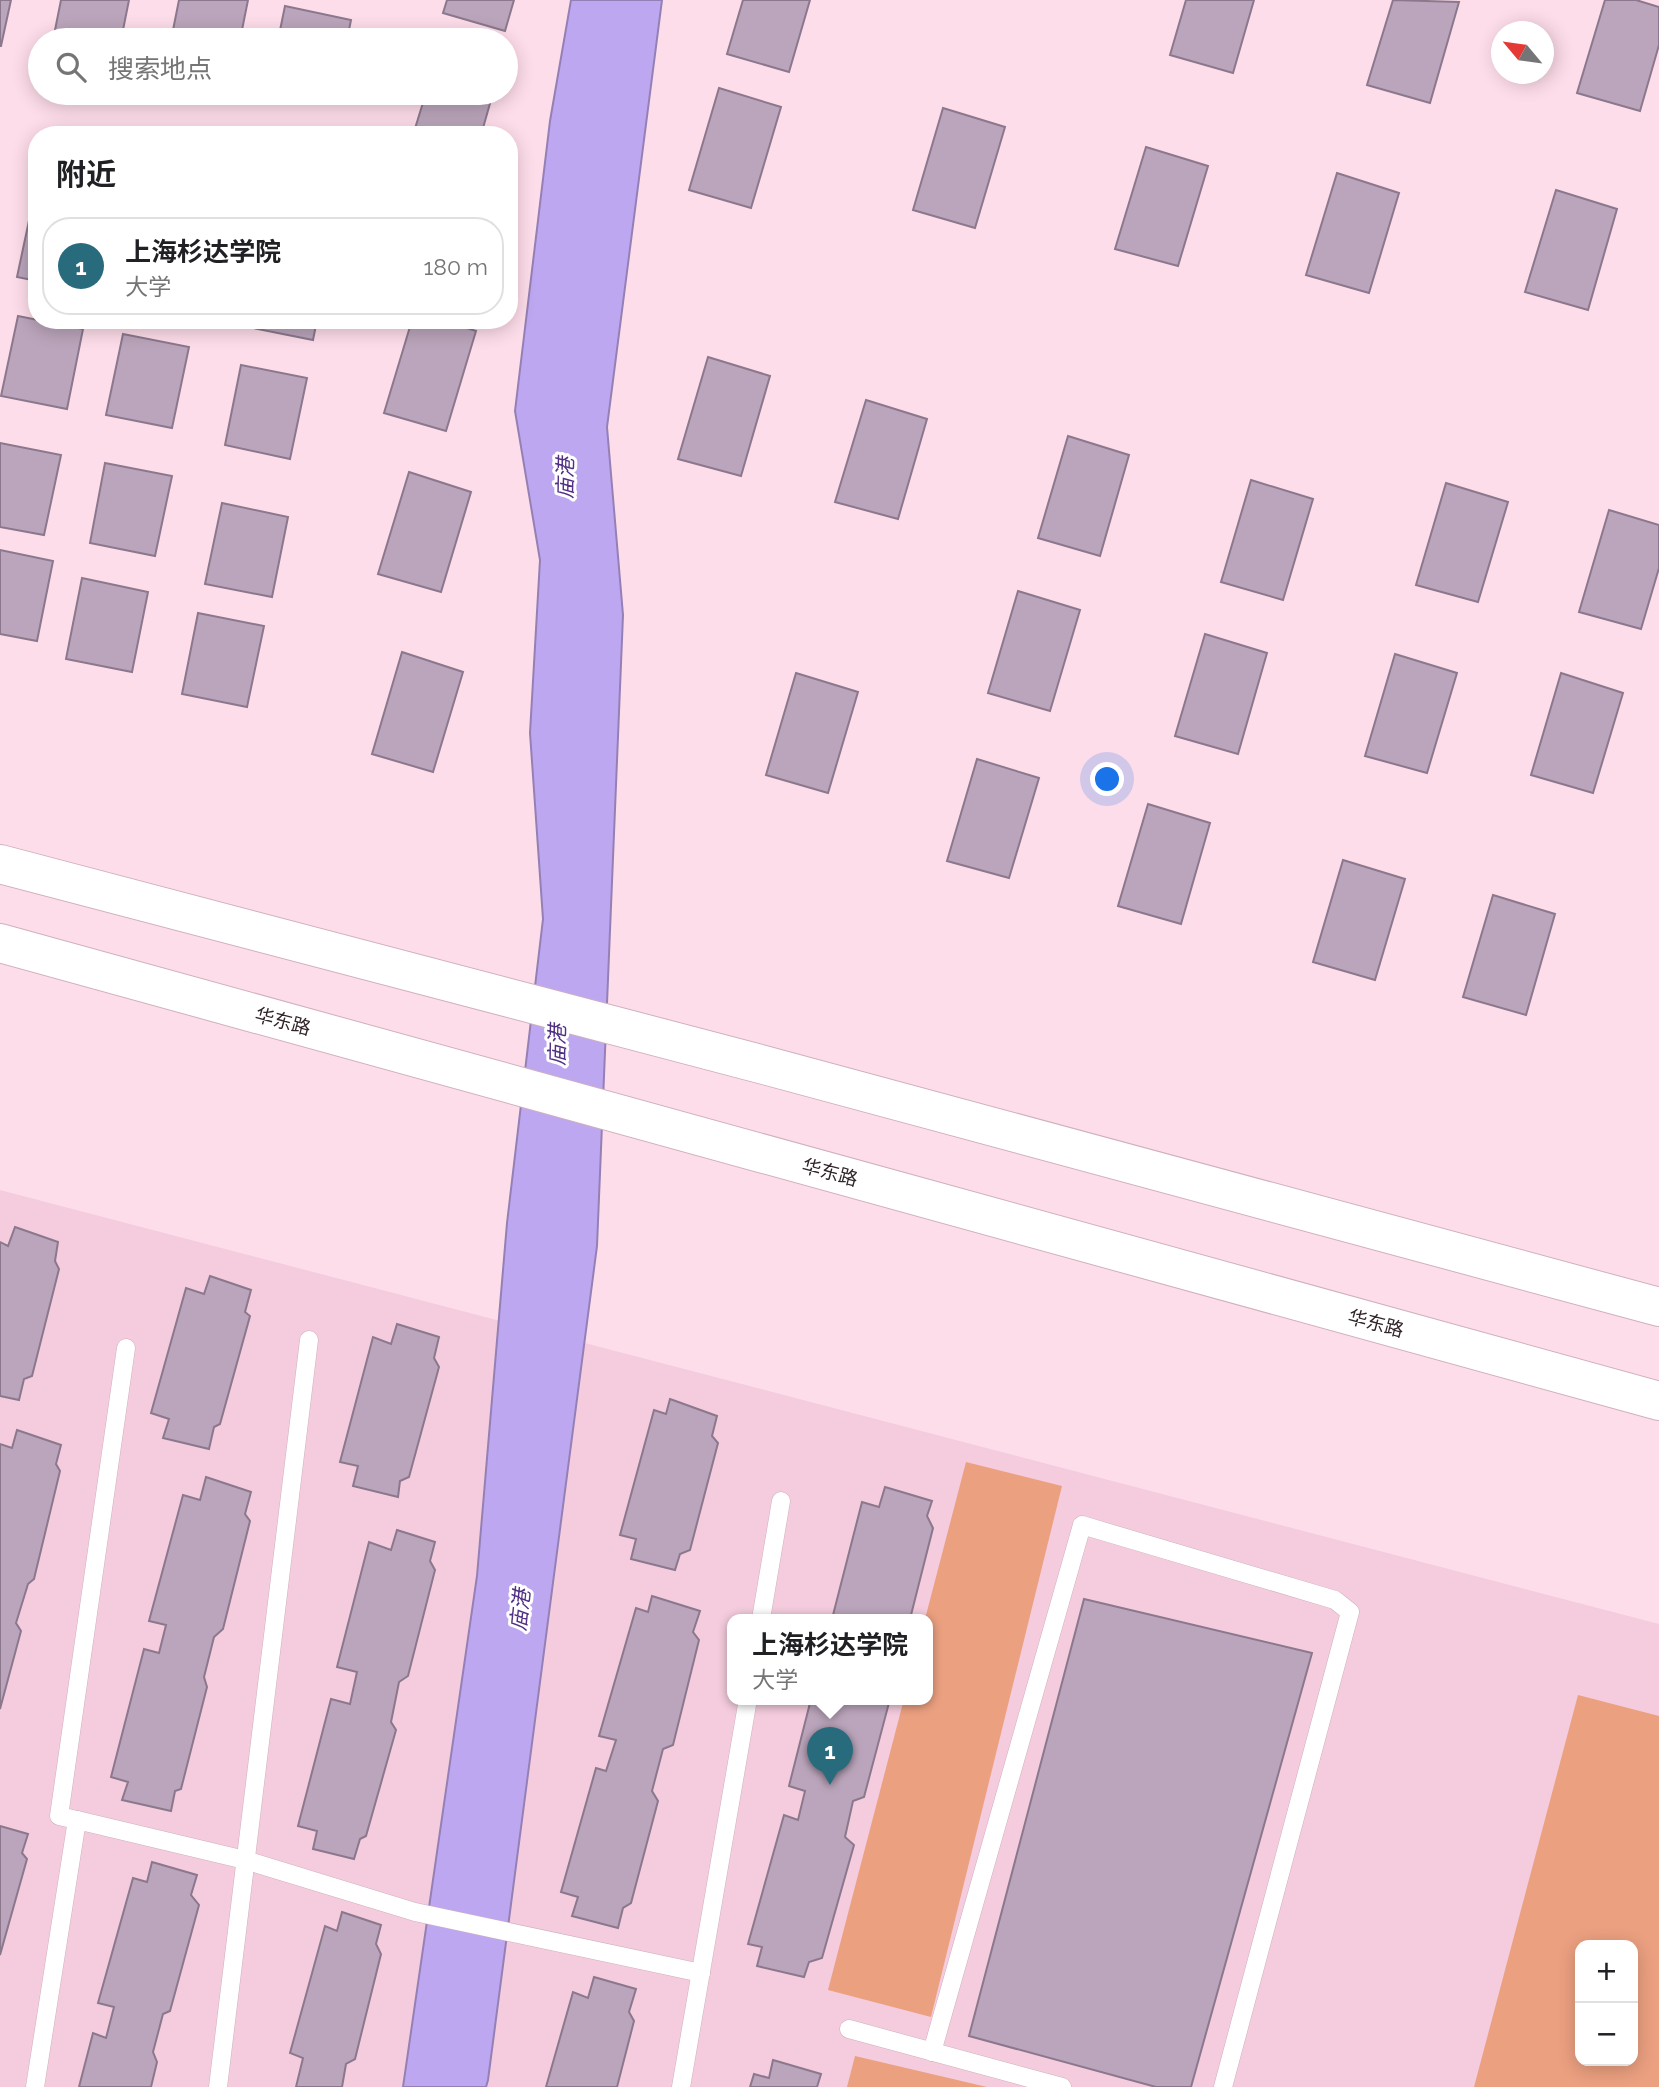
<!DOCTYPE html>
<html lang="zh">
<head>
<meta charset="utf-8">
<style>
  :root { --surface:#fff; --page:#f6f6f6; --text:#202124; --muted:#757577; --line:#e0e0e0; --accent:#286b7d }
  body { margin:0; font-family:Raleway,"Noto Sans SC",sans-serif; background:var(--page); color:var(--text) }
  .controls { position:absolute; right:21px; bottom:21px; display:grid; overflow:hidden; border-radius:14px; box-shadow:0 4px 18px #0003 }
  .controls button { width:63px; height:63px; display:grid; place-items:center; padding:0; border:0; border-bottom:2px solid var(--line); background:var(--surface); color:var(--text); font:35px sans-serif }
  .compass { position:absolute; left:1491px; top:21px; width:63px; height:63px; border-radius:50%; background:var(--surface); box-shadow:0 4px 18px #0003; rotate:299deg }
  .you { position:absolute; left:1108px; top:780px; width:24px; height:24px; margin:-18px; border:5px solid #fff; border-radius:50%; background:#1a73e8; box-shadow:0 0 0 10px #1a73e833 }
  .badge { display:grid; place-items:center; width:46px; height:46px; border-radius:50%; background:var(--accent); color:#fff; font-size:23px; font-weight:700 }
  .pin { position:absolute; translate:-50% -58px; filter:drop-shadow(0 2px 4px #0008) }
  .pin::after { content:''; position:absolute; top:37px; width:24px; height:21px; background:inherit; clip-path:polygon(0 0,100% 0,50% 100%) }
  .popup { position:absolute; left:727px; top:1614px; width:206px; height:91px; box-sizing:border-box; display:grid; place-content:center; border-radius:14px; background:var(--surface); filter:drop-shadow(0 2px 5px #0005); font-size:23px; white-space:nowrap; color:var(--muted) }
  .popup b { font-size:26px; color:var(--text) }
  .popup::after { content:''; position:absolute; left:50%; top:100%; margin-left:-14px; border:14px solid transparent; border-top-color:var(--surface) }
  .list { margin:0; padding:0; list-style:none }
  h2 { display:flex; justify-content:space-between; align-items:center; height:91px; margin:0; padding:0 28px; font-size:30px }
  h2 small { font-size:23px; font-weight:400; color:var(--muted) }
  .list li { display:grid; grid-template-columns:46px 1fr auto; gap:21px; align-items:center; box-sizing:border-box; height:98px; margin:0 14px 14px; padding:0 14px; border:2px solid var(--line); border-radius:28px }
  .list b { display:block; font-size:26px; white-space:nowrap }
  .list p { margin:0; font-size:23px; white-space:nowrap; color:var(--muted) }
  .list em { font-size:23px; font-style:normal; color:var(--muted) }
  .icon { flex:none; width:38px; height:38px; fill:none; stroke:currentColor; stroke-width:2; stroke-linecap:round; stroke-linejoin:round }
  .map { position:relative; flex:none; width:1659px; height:2087px; overflow:hidden }
  .search { position:absolute; background:var(--surface); box-shadow:0 4px 18px #0003; left:28px; top:28px; width:490px; height:77px; display:flex; align-items:center; gap:18px; box-sizing:border-box; padding:0 24px; border-radius:38px; color:var(--muted); font-size:26px }
  .panel { position:absolute; background:var(--surface); box-shadow:0 4px 18px #0003; left:28px; top:126px; width:490px; height:203px; border-radius:28px }
  .map>svg:first-child { display:block }
</style>
</head>
<body>
<div class="map">
<svg width="1659" height="2087" viewBox="0 0 1659 2087">
  <rect width="100%" height="100%" fill="#feddea"/>
  <path fill="#f4ccdd" fill-rule="evenodd" d="M 0,1190 L 1659,1624 L 1659,2087 L 0,2087 ZM 732,1619 L 928,1619 L 928,1699 L 732,1699 ZM 1580,1945 L 1633,1945 L 1633,2061 L 1580,2061 Z"/>
  <g fill="#eba080" fill-rule="evenodd">
    <polygon points="966,1462 1062,1486 931,2017 828,1990 904,1699 928,1699 928,1619 925,1619"/>
    <path d="M 1578,1695 L 1659,1716 L 1659,2087 L 1474,2087 ZM 1580,1945 L 1633,1945 L 1633,2061 L 1580,2061 Z"/>
    <polygon points="855,2056 987,2087 847,2087"/>
  </g>
  <polygon fill="#bea7f1" stroke="#9480b5" stroke-width="2" points="571,0 662,0 607,427 623,615 597,1246 488,2080 486,2087 403,2087 477,1576 507,1223 543,919 530,733 540,560 515,411 550,121"/>
  <g fill="#bba5bc" stroke="#8c788d" stroke-width="2">
    <polygon points="0,0 11,0 1,46 0,46"/>
    <polygon points="61,0 129,0 121,40 53,40"/>
    <polygon points="179,0 248,0 240,40 171,40"/>
    <polygon points="447,0 514,0 505,31 443,13"/>
    <polygon points="743,0 810,0 789,72 727,54"/>
    <polygon points="1186,0 1254,0 1233,73 1170,55"/>
    <polygon points="1393,0 1459,2 1430,103 1367,85"/>
    <polygon points="1605,0 1636,0 1659,7 1659,45 1640,111 1577,93"/>
    <polygon points="285,6 351,20 347,40 278,40"/>
    <polygon points="719,88 781,107 751,208 689,190"/>
    <polygon points="296,93 336,93 334,100"/>
    <polygon points="426,93 493,93 481,135 413,135"/>
    <polygon points="943,108 1005,127 975,228 913,210"/>
    <polygon points="1146,147 1208,166 1178,266 1115,249"/>
    <polygon points="1337,173 1399,193 1369,293 1306,275"/>
    <polygon points="1556,190 1617,209 1588,310 1525,292"/>
    <polygon points="34,197 37,197 37,281 17,277"/>
    <polygon points="18,316 83,329 67,409 1,396"/>
    <polygon points="249,320 317,320 313,340 248,327"/>
    <polygon points="412,320 442,320 476,331 446,431 384,413"/>
    <polygon points="123,334 189,347 172,428 106,415"/>
    <polygon points="708,357 770,376 741,476 678,459"/>
    <polygon points="241,365 307,378 290,459 225,445"/>
    <polygon points="866,400 927,419 898,519 835,502"/>
    <polygon points="1068,436 1129,455 1100,556 1038,538"/>
    <polygon points="0,443 61,455 44,535 0,527"/>
    <polygon points="105,463 172,476 155,556 90,543"/>
    <polygon points="409,472 471,492 441,592 378,574"/>
    <polygon points="1251,480 1313,499 1283,600 1221,582"/>
    <polygon points="1446,483 1508,502 1478,602 1416,585"/>
    <polygon points="222,503 288,517 272,597 205,584"/>
    <polygon points="1609,510 1659,525 1659,568 1641,629 1579,612"/>
    <polygon points="0,550 53,561 37,641 0,634"/>
    <polygon points="82,578 148,592 132,672 66,659"/>
    <polygon points="1018,591 1080,610 1050,711 988,693"/>
    <polygon points="198,613 264,626 247,707 182,694"/>
    <polygon points="1205,634 1267,653 1238,754 1175,736"/>
    <polygon points="402,652 463,672 433,772 372,754"/>
    <polygon points="1395,654 1457,673 1427,773 1365,756"/>
    <polygon points="796,673 858,692 828,793 766,775"/>
    <polygon points="1561,673 1623,693 1593,793 1531,775"/>
    <polygon points="977,759 1039,778 1009,878 947,861"/>
    <polygon points="1148,804 1210,823 1181,924 1118,906"/>
    <polygon points="1343,860 1405,879 1375,980 1313,962"/>
    <polygon points="1493,895 1555,914 1526,1015 1463,997"/>
    <polygon points="15,1227 58,1242 55,1261 59,1269 32,1376 24,1379 19,1400 0,1396 0,1242 8,1246"/>
    <polygon points="210,1276 251,1290 245,1312 250,1316 220,1424 214,1427 209,1449 163,1438 169,1419 151,1413 186,1288 204,1294"/>
    <polygon points="397,1324 439,1337 434,1358 439,1367 409,1477 400,1481 398,1497 353,1486 358,1466 340,1462 373,1337 391,1344"/>
    <polygon points="670,1399 717,1416 712,1436 718,1443 690,1550 680,1554 675,1570 631,1559 636,1539 620,1535 654,1410 666,1414"/>
    <polygon points="17,1430 61,1445 56,1464 60,1471 34,1579 28,1584 16,1623 21,1631 0,1709 0,1444 12,1448"/>
    <polygon points="206,1477 251,1492 245,1514 250,1521 223,1629 214,1637 204,1677 207,1687 181,1789 175,1791 171,1811 122,1800 128,1782 111,1777 144,1649 159,1653 166,1625 149,1621 183,1495 200,1500"/>
    <polygon points="885,1487 932,1501 927,1516 933,1528 910,1619 832,1619 862,1502 879,1507"/>
    <polygon points="397,1530 435,1542 430,1561 435,1570 408,1676 399,1682 391,1722 396,1730 366,1836 360,1839 354,1859 313,1849 317,1831 298,1826 331,1699 350,1704 357,1672 337,1667 369,1542 391,1550"/>
    <polygon points="652,1596 700,1611 693,1632 699,1640 673,1745 663,1749 652,1791 658,1801 631,1903 623,1908 618,1928 572,1916 578,1897 561,1892 596,1768 606,1771 616,1740 599,1736 636,1608 648,1612"/>
    <polygon points="1084,1599 1312,1653 1191,2087 1156,2087 969,2036"/>
    <polygon points="811,1699 890,1699 864,1797 853,1801 845,1837 854,1845 822,1958 809,1962 804,1977 757,1966 762,1947 748,1944 784,1815 798,1820 805,1791 789,1786"/>
    <polygon points="0,1826 28,1834 22,1853 27,1859 0,1955"/>
    <polygon points="152,1862 197,1875 191,1895 199,1905 170,2011 163,2014 153,2052 157,2062 151,2087 79,2087 93,2033 106,2038 114,2007 98,2003 133,1878 147,1882"/>
    <polygon points="342,1912 381,1925 376,1944 381,1954 355,2059 346,2064 342,2087 296,2087 303,2058 290,2053 325,1926 337,1931"/>
    <polygon points="594,1977 636,1989 629,2012 634,2021 617,2087 546,2087 573,1992 588,1998"/>
    <polygon points="773,2060 821,2074 817,2087 750,2087 754,2074 769,2078"/>
  </g>
  <g fill="none" stroke-linecap="round" stroke-linejoin="round">
    <g stroke="#d0b0bd" stroke-width="19">
      <g id="lane">
        <polyline points="761,1619 781,1501"/>
        <polyline points="77,1820 59,1816 126,1348"/>
        <polyline points="849,2029 1062,2087"/>
        <polyline points="932,2052 1082,1525 1335,1600 1350,1612 1223,2087"/>
        <polyline points="35,2087 77,1820 245,1860 415,1912 701,1973"/>
        <polyline points="218,2087 309,1340"/>
        <polyline points="681,2087 748,1699"/>
      </g>
    </g>
    <g stroke="#d0b0bd" stroke-width="40">
      <g id="highway">
        <polyline points="0,864 768,1066 1659,1307"/>
        <polyline points="0,943 1659,1401"/>
      </g>
    </g>
    <use href="#lane" stroke="#fff" stroke-width="18"/>
    <use href="#highway" stroke="#fff" stroke-width="38"/>
  </g>
  <g text-anchor="middle" dominant-baseline="central" stroke-width="6" stroke-linejoin="round" paint-order="stroke">
    <g font-size="19" fill="#31252a" stroke="#fff">
      <text transform="translate(283 1021) rotate(15)">华东路</text>
      <text transform="translate(830 1172) rotate(15)">华东路</text>
      <text transform="translate(1376 1323) rotate(15)">华东路</text>
    </g>
    <g font-size="21" font-style="italic" fill="#512f84" stroke="#fff">
      <text transform="translate(565 478) rotate(-89)">庙港</text>
      <text transform="translate(557 1045) rotate(-89)">庙港</text>
      <text transform="translate(520 1610) rotate(-84)">庙港</text>
    </g>
  </g>
</svg>
<div class="controls">
<button>+</button>
<button>−</button>
</div>
<svg class="compass" viewBox="-18 -18 36 36"><path d="M0-13l5 13h-10z" fill="#e53935"/><path d="M0 13l5-13h-10z" fill="#757577"/></svg>
<div class="you"></div>
<div class="pin badge" style="left:830px;top:1785px">1</div>
<div class="popup"><b>上海杉达学院</b>大学</div>
<div class="search"><svg class="icon" aria-label="search" viewBox="0 0 24 24"><circle cx="10" cy="10" r="6"/><path d="M15 15l6 6"/></svg>搜索地点</div>
<section class="panel">
<h2>附近<small></small></h2>
<ul class="list">
<li><span class="badge">1</span><div><b>上海杉达学院</b><p>大学</p></div><em>180 m</em></li>
</ul>
</section>
</div>
</body>
</html>
